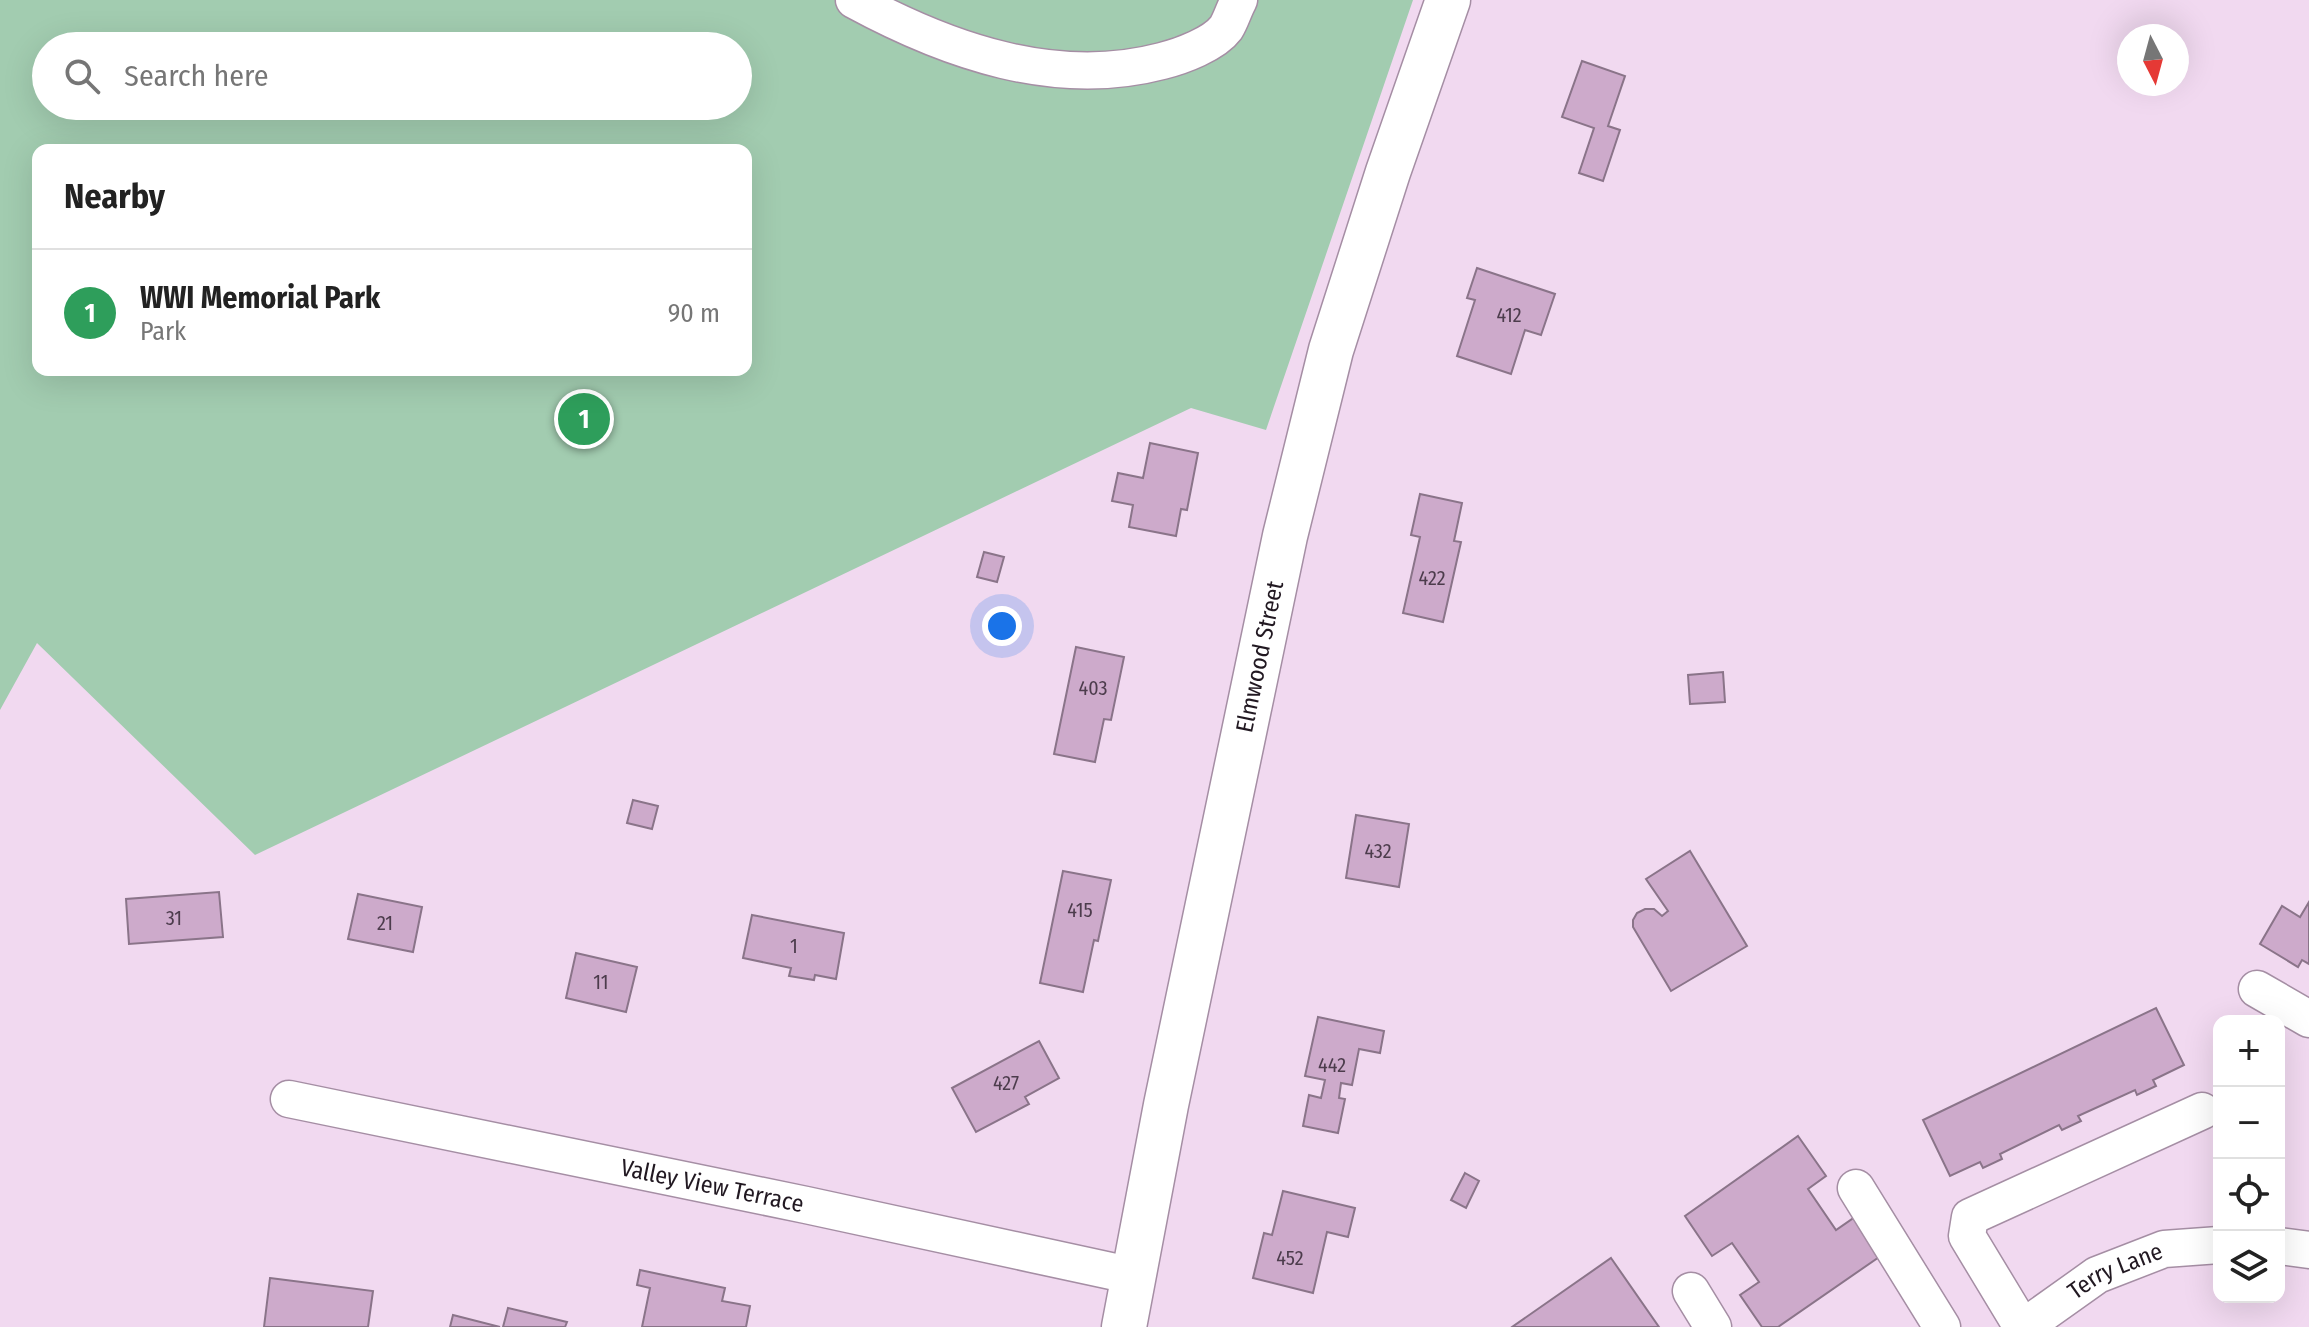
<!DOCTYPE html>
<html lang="en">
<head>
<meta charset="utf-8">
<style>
  :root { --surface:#fff; --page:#f2f2f2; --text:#222; --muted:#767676; --line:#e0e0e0; --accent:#b5234b }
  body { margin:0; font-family:"Fira Sans Condensed",sans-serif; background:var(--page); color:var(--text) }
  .controls { position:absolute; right:24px; bottom:24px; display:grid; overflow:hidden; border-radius:16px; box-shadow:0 8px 32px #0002 }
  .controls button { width:72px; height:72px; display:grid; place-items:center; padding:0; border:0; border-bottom:2px solid var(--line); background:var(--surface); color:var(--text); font:40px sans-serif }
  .compass { position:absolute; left:2117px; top:24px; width:72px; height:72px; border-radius:50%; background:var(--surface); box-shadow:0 8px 32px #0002; rotate:174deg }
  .you { position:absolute; left:1002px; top:626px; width:28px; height:28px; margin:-20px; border:6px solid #fff; border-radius:50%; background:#1a73e8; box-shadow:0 0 0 12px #1a73e833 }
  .badge { display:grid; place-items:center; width:52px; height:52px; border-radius:50%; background:var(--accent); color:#fff; font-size:26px; font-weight:700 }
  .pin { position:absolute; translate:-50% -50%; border:4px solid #fff; box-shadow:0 2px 8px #0006 }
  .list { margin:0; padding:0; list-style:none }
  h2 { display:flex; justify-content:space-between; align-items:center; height:104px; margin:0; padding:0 32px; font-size:34px }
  h2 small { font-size:26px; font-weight:400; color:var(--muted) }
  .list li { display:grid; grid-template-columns:52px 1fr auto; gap:24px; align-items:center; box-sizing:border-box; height:128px; padding:0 32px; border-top:2px solid var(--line) }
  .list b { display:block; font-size:30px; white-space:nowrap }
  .list p { margin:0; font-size:26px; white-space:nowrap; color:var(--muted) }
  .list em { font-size:26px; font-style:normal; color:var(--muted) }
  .icon { flex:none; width:44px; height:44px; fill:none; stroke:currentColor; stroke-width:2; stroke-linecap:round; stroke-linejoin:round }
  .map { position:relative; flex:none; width:2309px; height:1327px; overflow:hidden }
  .search { position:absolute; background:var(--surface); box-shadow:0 8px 32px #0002; left:32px; top:32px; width:720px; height:88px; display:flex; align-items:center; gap:20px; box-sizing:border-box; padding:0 28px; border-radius:44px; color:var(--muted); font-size:30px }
  .panel { position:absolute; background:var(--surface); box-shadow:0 8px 32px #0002; left:32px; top:144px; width:720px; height:232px; border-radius:16px }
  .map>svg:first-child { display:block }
</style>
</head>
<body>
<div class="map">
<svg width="2309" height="1327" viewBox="0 0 2309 1327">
  <rect width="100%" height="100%" fill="#f1d9f0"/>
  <path fill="#a2ccb0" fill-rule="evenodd" d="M 0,0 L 1413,0 L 1266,430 L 1191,408 L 255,855 L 37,643 L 0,710 ZM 46,46 L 738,46 L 738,106 L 46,106 ZM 38,150 L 746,150 L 746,370 L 38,370 Z"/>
  <g fill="#cdaacb" stroke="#8a7489" stroke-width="2">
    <polygon points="1582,61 1625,76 1608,126 1620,130 1603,181 1579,173 1594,128 1562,117"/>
    <polygon points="1477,268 1555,294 1541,335 1525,330 1511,374 1457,356 1475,300 1467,298"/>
    <polygon points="1150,443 1198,453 1187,510 1181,509 1176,536 1129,527 1133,505 1112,501 1118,473 1143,478"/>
    <polygon points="1420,494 1462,503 1454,541 1461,542 1443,622 1403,613 1420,537 1411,535"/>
    <polygon points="984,552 1004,557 997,582 977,577"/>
    <polygon points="1076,647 1124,657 1111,720 1104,719 1095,762 1054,754"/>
    <polygon points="1723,672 1725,702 1690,704 1688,675"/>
    <polygon points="633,800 658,806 652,829 627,823"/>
    <polygon points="1356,815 1409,824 1399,887 1346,878"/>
    <polygon points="1690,851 1747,946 1671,991 1633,927 1633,920 1637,913 1645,909 1654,909 1662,916 1668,911 1646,879"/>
    <polygon points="1063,871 1111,880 1098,941 1094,940 1083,992 1040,983"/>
    <polygon points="219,892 223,937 129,944 126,899"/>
    <polygon points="358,894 422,907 413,952 348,939"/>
    <polygon points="2309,902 2309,964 2302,960 2298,967 2260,944 2282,906 2300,917"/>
    <polygon points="752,915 844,933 836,979 815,975 814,980 789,976 791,968 743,958"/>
    <polygon points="576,953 637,967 626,1012 566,998"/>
    <polygon points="2156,1008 2184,1065 2153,1080 2156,1086 2137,1095 2135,1090 2078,1116 2081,1121 2062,1130 2059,1125 2000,1154 2002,1159 1983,1168 1980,1162 1950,1176 1923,1120"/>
    <polygon points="1318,1017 1384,1031 1380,1053 1359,1049 1352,1085 1341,1083 1339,1098 1345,1099 1338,1133 1303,1126 1309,1095 1321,1098 1325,1080 1305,1076"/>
    <polygon points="1039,1041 1059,1078 1025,1097 1029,1104 976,1132 952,1088"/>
    <polygon points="1798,1136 1826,1176 1808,1189 1836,1230 1855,1217 1882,1255 1778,1327 1762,1327 1740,1295 1759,1282 1732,1243 1712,1256 1685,1216"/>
    <polygon points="1465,1173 1479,1181 1466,1208 1451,1200"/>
    <polygon points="1283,1191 1355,1208 1348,1237 1327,1232 1313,1293 1253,1278 1264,1233 1272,1235"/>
    <polygon points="1611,1258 1659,1327 1512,1327"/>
    <polygon points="640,1270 725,1288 722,1301 750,1306 746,1327 642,1327 650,1288 637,1285"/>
    <polygon points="270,1278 373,1291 368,1327 264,1327"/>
    <polygon points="508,1308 567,1322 565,1327 503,1327"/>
    <polygon points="453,1315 500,1327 450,1327"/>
  </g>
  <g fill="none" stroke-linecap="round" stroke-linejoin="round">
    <g stroke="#a58ea4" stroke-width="39">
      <g id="minor">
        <path d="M 854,0 C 948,51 1056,89 1162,61 C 1182,56 1214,44 1226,28 C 1231,20 1234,9 1239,0"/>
        <polyline points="2257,989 2309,1019"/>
        <path id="s1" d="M 289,1099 L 806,1205 L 1134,1276"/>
        <polyline points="1856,1188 1942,1327"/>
        <polyline points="2279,1246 2309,1250"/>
        <polyline points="1691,1291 1713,1327"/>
        <polyline points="2022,1327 1967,1236 1970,1217 2202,1111"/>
        <path id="s2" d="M 2024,1327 L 2097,1275 L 2164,1249 L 2219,1245"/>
      </g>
    </g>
    <g stroke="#a58ea4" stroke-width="47">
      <g id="major">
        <path id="s3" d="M 1124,1327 L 1166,1105 L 1285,536 L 1331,350 L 1388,172 L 1448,0"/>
      </g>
    </g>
    <use href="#minor" stroke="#fff" stroke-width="36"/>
    <use href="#major" stroke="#fff" stroke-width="44"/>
  </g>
  <g text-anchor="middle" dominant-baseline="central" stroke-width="6" stroke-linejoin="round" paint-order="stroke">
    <g font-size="20" fill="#4c3c4c">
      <text x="1509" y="315">412</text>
      <text x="1432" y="578">422</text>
      <text x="1093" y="688">403</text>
      <text x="1378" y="851">432</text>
      <text x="1080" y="910">415</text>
      <text x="174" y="918">31</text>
      <text x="385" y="923">21</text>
      <text x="794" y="946">1</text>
      <text x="601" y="982">11</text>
      <text x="1332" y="1065">442</text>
      <text x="1006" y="1083">427</text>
      <text x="1290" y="1258">452</text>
    </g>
    <g font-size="24" fill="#211821" stroke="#f1d9f0">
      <text stroke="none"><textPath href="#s3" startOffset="684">Elmwood Street</textPath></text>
      <text stroke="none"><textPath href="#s1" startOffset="432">Valley View Terrace</textPath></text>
      <text stroke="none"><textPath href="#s2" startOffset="108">Terry Lane</textPath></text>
    </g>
  </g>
</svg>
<div class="controls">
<button>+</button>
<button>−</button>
<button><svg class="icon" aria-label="locate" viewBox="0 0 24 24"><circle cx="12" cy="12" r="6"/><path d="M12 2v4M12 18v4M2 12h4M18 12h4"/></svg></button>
<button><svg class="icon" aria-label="layers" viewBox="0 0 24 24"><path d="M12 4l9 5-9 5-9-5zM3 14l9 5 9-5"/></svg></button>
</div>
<svg class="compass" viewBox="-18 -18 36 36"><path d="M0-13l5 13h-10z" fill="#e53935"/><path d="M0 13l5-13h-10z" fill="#767676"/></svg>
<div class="you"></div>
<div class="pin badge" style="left:584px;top:419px;background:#2e9e5b">1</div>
<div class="search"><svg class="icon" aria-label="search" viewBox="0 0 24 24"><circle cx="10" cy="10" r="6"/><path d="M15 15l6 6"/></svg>Search here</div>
<section class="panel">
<h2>Nearby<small></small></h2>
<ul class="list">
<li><span class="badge" style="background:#2e9e5b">1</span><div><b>WWI Memorial Park</b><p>Park</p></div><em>90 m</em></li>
</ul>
</section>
</div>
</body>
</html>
